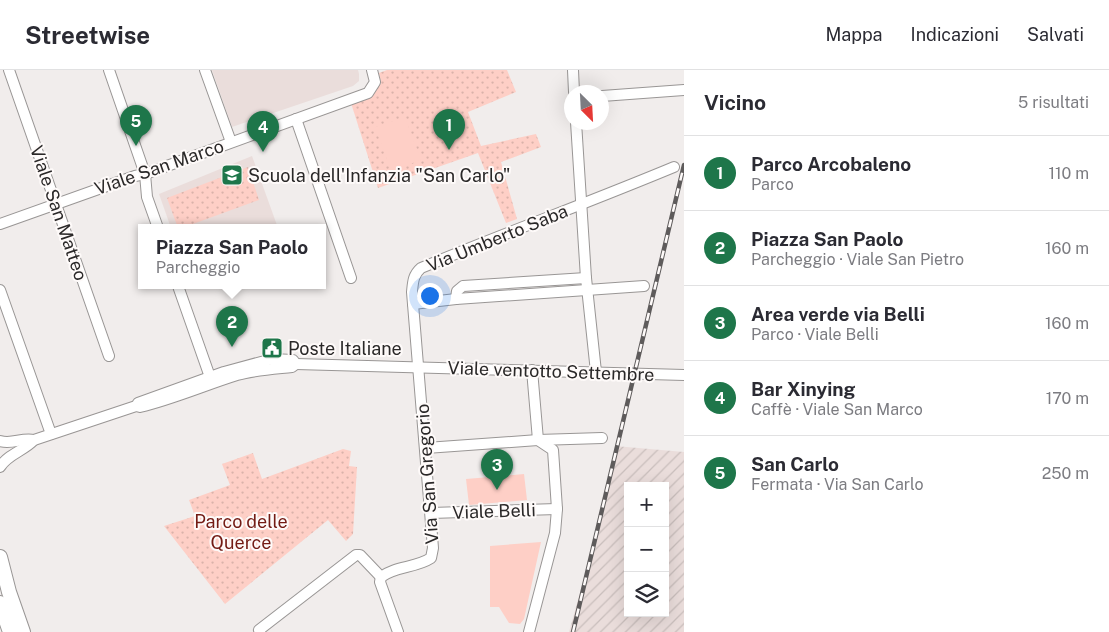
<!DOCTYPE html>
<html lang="it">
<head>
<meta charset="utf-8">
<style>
  :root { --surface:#fff; --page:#f2f2f3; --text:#2b2b33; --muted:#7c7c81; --line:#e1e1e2; --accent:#1e764a }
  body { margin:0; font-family:"Public Sans",sans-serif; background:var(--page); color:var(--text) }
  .controls { position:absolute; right:15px; bottom:15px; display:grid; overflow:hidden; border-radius:0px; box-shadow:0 5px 20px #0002 }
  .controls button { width:45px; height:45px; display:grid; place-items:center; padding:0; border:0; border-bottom:1px solid var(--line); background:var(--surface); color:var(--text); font:25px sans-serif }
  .compass { position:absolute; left:564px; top:15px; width:45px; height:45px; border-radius:50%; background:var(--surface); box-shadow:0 5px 20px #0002; rotate:156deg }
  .you { position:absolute; left:429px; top:225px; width:18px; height:18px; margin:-12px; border:4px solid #fff; border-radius:50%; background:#1a73e8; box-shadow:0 0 0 8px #1a73e833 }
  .badge { display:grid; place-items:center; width:32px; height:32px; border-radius:50%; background:var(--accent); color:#fff; font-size:16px; font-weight:700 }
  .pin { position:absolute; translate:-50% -41px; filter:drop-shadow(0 1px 2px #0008) }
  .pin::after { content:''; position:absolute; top:26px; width:18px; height:15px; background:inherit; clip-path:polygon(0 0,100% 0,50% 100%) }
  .popup { position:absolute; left:138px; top:154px; width:188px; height:65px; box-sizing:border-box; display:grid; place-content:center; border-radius:0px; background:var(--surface); filter:drop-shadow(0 1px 4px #0005); font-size:16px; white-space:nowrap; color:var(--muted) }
  .popup b { font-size:19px; color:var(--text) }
  .popup::after { content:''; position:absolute; left:50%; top:100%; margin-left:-10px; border:10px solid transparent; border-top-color:var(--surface) }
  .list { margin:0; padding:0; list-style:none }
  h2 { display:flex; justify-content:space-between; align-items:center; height:65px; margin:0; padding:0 20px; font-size:21px }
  h2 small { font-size:16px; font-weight:400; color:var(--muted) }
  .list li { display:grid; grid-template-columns:32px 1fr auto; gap:15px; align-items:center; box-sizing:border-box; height:75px; padding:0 20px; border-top:1px solid var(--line) }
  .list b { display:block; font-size:19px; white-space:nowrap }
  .list p { margin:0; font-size:16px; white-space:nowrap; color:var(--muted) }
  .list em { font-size:16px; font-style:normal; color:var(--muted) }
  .icon { flex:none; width:28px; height:28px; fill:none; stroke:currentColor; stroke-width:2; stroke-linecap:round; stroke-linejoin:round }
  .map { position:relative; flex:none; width:684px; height:562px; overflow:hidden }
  header { display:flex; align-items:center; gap:30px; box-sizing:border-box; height:70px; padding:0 25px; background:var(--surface); border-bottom:1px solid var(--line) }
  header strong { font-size:24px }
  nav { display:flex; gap:28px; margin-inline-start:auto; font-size:18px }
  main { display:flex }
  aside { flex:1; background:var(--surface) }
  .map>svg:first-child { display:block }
</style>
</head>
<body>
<header>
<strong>Streetwise</strong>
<nav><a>Mappa</a><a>Indicazioni</a><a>Salvati</a></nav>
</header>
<main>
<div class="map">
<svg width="684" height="562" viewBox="0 0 684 562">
  <defs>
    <pattern id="industrial-furrows" width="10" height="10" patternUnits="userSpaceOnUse" patternTransform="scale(1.25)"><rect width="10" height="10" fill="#eadddb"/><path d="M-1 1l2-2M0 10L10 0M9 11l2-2" fill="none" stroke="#c9bebc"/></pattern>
    <pattern id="park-dots" width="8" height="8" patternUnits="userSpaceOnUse" patternTransform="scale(1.25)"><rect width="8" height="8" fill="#fecfc6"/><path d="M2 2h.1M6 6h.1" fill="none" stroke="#dab2aa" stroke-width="1.8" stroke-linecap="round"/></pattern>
  </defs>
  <rect width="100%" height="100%" fill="#f1edec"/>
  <g fill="#eadddb">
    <polygon points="212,0 358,0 359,4 359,11 353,16 232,57"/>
    <polygon points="252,86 278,158 171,158 159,124"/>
  </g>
  <path fill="url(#industrial-furrows)" fill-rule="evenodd" d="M 615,376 L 684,382 L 684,562 L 569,562 L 606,430 ZM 628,416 L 665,416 L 665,543 L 628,543 Z"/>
  <g fill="url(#park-dots)">
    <polygon points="387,0 507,0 516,22 468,42 481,76 536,64 541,77 501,92 517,149 506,153 478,83 378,118 351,33 371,26 381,13 379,3"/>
    <polygon points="248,97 259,130 182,158 178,158 167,128"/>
    <polygon points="343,379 351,381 349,396 357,397 353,464 346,471 328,450 225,534 164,456 195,446 189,430 230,415 222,394 253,383 262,409"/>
  </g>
  <g fill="#fecfc6">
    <polygon points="405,47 421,90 391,101 375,57"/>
    <polygon points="524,404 527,430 469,435 466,409"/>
    <polygon points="541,472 524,549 520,554 509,553 499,537 490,537 490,476"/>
  </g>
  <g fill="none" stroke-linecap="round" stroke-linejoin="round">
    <g stroke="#999695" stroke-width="12">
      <g id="minor">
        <polyline points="9,0 109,286"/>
        <polyline points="109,0 145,104 147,127 158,158"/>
        <polyline points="205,0 231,72"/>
        <polyline points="573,0 574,22"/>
        <polyline points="602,26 684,20"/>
        <polyline points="296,49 351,208"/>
        <polyline points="576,52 586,208 596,302"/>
        <polyline points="0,154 135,106 145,104 368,23 375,12 372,0"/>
        <polyline points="178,216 210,307 215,310"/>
        <polyline points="0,220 51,364"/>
        <polyline points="456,229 457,221 463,216 586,208"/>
        <polyline points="413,234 456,229 644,216"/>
        <polyline points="296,294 684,305"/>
        <polyline points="138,333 224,302 272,289 293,290 296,294"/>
        <path d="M 0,371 C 12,375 22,367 34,370"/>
        <polyline points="426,378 538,370 602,368"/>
        <path d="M 0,397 C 8,384 24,381 34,370 L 136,336 L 140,337 C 173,329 205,315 237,305 C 255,300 273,299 292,297 L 296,294"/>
        <polyline points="431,443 557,439"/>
        <polyline points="260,562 259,560 356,485 360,485 381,507"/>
        <path d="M 398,562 L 380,512 L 381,507 C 395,496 416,498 431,488 L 433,478 L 412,222 C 413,212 413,205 421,198 C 505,163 590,132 674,97"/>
        <polyline points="529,562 555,463 557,439 553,380 538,370 532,300"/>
      </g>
    </g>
    <g stroke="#999695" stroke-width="16">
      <g id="secondary">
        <polyline points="0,487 9,522 23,562"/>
        <polyline points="0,533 10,562"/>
      </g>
    </g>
    <use href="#minor" stroke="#fff" stroke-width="10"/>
    <use href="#secondary" stroke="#fff" stroke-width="14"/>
    <g stroke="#5e5b5b" stroke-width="4.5">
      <polyline id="rail" points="573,562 684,95"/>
    </g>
    <use href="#rail" stroke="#fefaf9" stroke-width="2.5" stroke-dasharray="8" stroke-linecap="butt"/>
  </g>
  <defs>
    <g id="school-square" transform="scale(1.125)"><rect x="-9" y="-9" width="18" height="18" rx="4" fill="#1e764a" stroke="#fefaf9"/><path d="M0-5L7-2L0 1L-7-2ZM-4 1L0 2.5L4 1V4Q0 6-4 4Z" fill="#fff"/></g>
    <g id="civic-square" transform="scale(1.125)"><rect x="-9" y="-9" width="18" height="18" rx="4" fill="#1e764a" stroke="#fefaf9"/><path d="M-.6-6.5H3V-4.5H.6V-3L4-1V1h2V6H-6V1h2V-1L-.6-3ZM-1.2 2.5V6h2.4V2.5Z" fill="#fff"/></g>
  </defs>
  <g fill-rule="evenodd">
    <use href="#school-square" x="232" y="105"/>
    <use href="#civic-square" x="272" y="278"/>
  </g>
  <g text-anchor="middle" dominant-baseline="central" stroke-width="4" stroke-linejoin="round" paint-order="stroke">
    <g font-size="18" fill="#2a2828" stroke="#fefaf9">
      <text transform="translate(159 97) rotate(-19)">Viale San Marco</text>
      <text transform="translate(59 143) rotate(71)">Viale San Matteo</text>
      <text transform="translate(497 168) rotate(-22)">Via Umberto Saba</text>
      <text transform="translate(551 301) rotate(2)">Viale ventotto Settembre</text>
      <text transform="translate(427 404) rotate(-94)">Via San Gregorio</text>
      <text transform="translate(494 441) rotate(-2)">Viale Belli</text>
    </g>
    <g font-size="18" fill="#2a2828" stroke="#fefaf9" text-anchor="start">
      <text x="248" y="105">Scuola dell'Infanzia "San Carlo"</text>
      <text x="288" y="278">Poste Italiane</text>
    </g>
    <g font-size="18" fill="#731b14" stroke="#fefaf9">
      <text x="241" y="451">Parco delle<tspan x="241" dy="21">Querce</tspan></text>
    </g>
  </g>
</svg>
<div class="controls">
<button>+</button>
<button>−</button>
<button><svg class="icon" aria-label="layers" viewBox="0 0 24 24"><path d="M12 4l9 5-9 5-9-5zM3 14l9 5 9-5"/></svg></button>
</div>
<svg class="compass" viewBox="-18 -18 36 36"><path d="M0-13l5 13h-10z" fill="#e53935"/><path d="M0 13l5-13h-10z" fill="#7c7c81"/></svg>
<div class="you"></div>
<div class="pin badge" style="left:449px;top:80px">1</div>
<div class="pin badge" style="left:232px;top:277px">2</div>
<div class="popup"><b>Piazza San Paolo</b>Parcheggio</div>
<div class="pin badge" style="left:497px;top:420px">3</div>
<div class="pin badge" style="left:263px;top:82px">4</div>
<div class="pin badge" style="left:136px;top:76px">5</div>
</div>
<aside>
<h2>Vicino<small>5 risultati</small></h2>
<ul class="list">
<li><span class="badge">1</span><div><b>Parco Arcobaleno</b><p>Parco</p></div><em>110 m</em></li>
<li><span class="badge">2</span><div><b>Piazza San Paolo</b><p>Parcheggio · Viale San Pietro</p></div><em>160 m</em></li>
<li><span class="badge">3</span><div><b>Area verde via Belli</b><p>Parco · Viale Belli</p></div><em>160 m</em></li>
<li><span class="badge">4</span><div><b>Bar Xinying</b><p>Caffè · Viale San Marco</p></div><em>170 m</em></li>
<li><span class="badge">5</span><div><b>San Carlo</b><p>Fermata · Via San Carlo</p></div><em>250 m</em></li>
</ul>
</aside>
</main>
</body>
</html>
